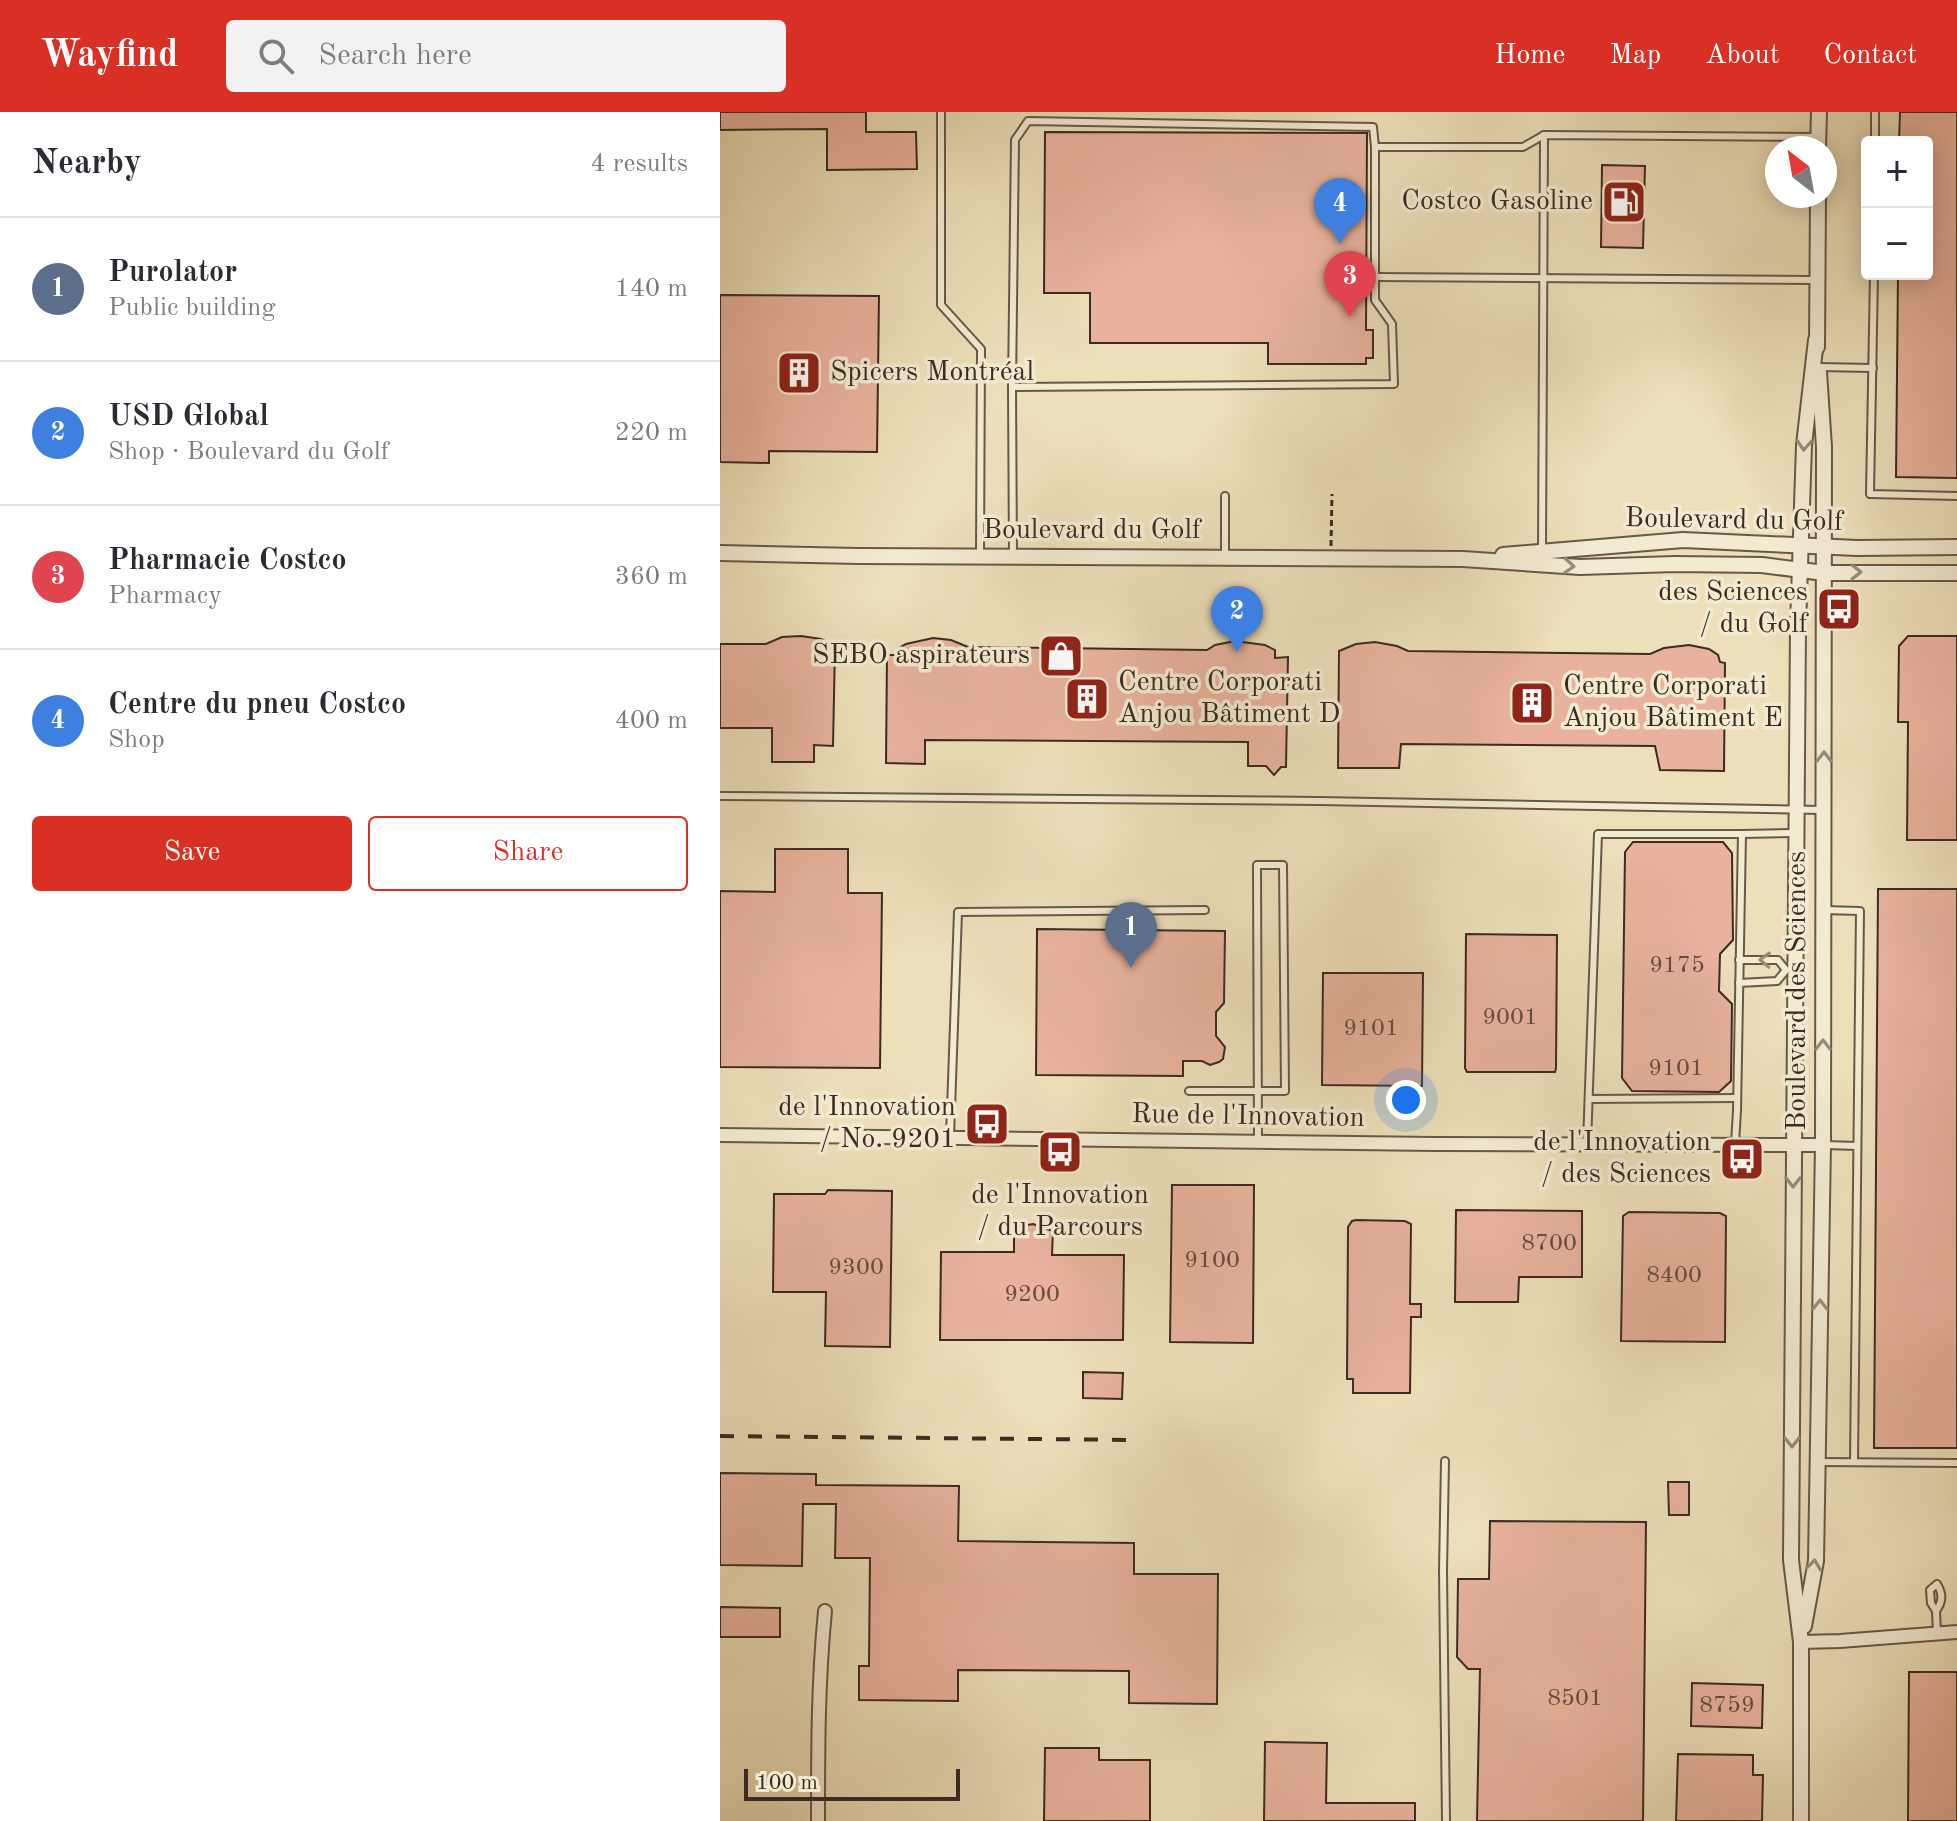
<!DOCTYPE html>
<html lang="en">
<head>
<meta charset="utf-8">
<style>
  :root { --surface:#fff; --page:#f2f2f3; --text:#2b2b33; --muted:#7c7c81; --line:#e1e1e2; --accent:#d93025 }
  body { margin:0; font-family:"Old Standard TT",serif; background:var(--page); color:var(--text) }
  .controls { position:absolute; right:24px; top:24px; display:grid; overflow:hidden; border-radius:8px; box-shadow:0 4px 20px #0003 }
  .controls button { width:72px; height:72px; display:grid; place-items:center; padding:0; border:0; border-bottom:2px solid var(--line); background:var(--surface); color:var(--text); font:40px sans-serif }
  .compass { position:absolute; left:1045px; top:24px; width:72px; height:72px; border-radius:50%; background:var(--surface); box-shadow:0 4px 20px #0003; rotate:329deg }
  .scale { position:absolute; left:24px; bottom:20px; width:216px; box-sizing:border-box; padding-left:8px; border:4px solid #3b2b22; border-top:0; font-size:22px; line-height:28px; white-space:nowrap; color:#3b2b22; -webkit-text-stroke:6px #f3ead2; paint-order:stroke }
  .you { position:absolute; left:686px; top:988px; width:28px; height:28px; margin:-20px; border:6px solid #fff; border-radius:50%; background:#1a73e8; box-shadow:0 0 0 12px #1a73e833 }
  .badge { display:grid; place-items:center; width:52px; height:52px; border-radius:50%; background:var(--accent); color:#fff; font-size:26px; font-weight:700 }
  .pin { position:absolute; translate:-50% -66px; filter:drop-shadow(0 2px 4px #0008) }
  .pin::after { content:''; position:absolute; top:42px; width:28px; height:24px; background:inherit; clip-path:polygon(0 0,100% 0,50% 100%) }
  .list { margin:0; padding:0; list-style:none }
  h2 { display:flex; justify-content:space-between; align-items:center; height:104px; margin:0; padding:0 32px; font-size:34px }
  h2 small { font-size:26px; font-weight:400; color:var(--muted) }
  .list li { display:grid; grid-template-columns:52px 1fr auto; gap:24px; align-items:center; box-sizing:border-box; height:144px; padding:0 32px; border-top:2px solid var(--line) }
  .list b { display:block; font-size:30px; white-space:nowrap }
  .list p { margin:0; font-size:26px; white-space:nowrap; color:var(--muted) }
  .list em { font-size:26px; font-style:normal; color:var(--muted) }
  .actions { display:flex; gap:16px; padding:24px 32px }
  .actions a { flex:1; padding:18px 0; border:2px solid var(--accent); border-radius:8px; text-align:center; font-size:28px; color:var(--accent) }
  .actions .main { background:var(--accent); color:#fff }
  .icon { flex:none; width:44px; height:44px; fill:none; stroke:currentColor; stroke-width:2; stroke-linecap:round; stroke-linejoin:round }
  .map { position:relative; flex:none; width:1237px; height:1709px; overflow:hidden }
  header { display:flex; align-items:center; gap:48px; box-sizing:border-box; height:112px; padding:0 40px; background:var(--accent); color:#fff }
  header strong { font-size:38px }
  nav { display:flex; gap:44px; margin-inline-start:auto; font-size:28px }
  .search { width:560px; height:72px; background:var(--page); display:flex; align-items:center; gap:20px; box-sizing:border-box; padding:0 28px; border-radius:8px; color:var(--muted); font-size:30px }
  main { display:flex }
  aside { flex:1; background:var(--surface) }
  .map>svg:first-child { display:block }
</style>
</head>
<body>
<header>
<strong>Wayfind</strong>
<div class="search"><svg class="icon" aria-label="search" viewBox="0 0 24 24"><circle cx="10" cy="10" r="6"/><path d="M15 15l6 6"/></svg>Search here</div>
<nav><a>Home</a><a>Map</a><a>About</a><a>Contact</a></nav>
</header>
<main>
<aside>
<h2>Nearby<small>4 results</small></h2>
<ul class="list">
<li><span class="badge" style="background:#5c6f8a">1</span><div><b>Purolator</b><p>Public building</p></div><em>140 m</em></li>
<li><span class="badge" style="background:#3f7fe0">2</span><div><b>USD Global</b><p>Shop · Boulevard du Golf</p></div><em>220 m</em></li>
<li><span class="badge" style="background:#e0444e">3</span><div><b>Pharmacie Costco</b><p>Pharmacy</p></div><em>360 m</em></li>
<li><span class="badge" style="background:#3f7fe0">4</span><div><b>Centre du pneu Costco</b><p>Shop</p></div><em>400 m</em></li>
</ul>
<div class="actions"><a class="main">Save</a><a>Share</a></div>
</aside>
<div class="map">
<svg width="1237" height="1709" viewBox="0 0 1237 1709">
  <rect width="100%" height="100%" fill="#eddfba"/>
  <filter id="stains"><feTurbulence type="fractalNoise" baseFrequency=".0025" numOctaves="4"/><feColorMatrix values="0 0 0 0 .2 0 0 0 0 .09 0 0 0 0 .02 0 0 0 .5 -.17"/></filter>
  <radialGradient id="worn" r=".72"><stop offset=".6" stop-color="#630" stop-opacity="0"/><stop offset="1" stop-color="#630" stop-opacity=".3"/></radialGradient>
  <g fill="#e8b29d" stroke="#3b2b22" stroke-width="2">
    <polygon points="0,0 146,0 146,20 196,20 197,57 107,58 107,17 0,18"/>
    <polygon points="1180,0 1237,0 1237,366 1176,365 1178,162 1207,162 1207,30 1179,30"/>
    <polygon points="325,20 647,21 646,218 653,218 653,246 646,246 646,252 548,252 548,231 370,231 370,181 324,181"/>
    <polygon points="882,53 925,54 923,136 881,135"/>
    <polygon points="0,183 159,184 157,340 49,339 49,351 0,350"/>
    <polygon points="81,524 101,527 115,534 113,634 94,633 94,650 52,650 52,616 0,616 0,532 46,532 62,525"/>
    <polygon points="1188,524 1237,524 1237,728 1187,728 1188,610 1178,610 1179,534"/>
    <polygon points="213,526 231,528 248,535 487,538 495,533 515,529 545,533 555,538 555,546 568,545 566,655 561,655 554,663 546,654 528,654 528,630 205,628 205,652 166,651 167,543 179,543 179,536 186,532"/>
    <polygon points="655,530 677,534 688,539 930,542 944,536 969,533 989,537 998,543 1000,550 1005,551 1004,659 940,658 935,634 681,632 679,656 618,656 619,539 636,532"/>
    <polygon points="913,730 1003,730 1012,741 1013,828 1000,842 999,879 1012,892 1011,969 999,980 912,979 902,966 905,740"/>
    <polygon points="55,737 128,737 128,781 162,781 160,956 0,955 0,779 55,780"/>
    <polygon points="1158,777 1237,777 1237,1336 1154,1336"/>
    <polygon points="317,817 505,819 504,891 496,900 496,924 505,935 503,947 499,950 490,953 482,949 463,949 463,964 316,963"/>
    <polygon points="746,822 837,823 836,956 835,960 747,960 745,956"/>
    <polygon points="603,861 703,861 702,974 602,973"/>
    <polygon points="452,1073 534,1073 533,1231 450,1230"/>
    <polygon points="108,1078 172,1079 170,1235 105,1234 106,1180 53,1180 54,1082 105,1082"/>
    <polygon points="736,1098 862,1099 862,1165 799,1165 798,1190 735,1190"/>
    <polygon points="909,1100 1000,1101 1006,1104 1005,1230 901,1229 903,1104"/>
    <polygon points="636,1108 685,1109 691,1112 690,1192 701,1192 701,1205 691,1205 690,1281 633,1281 633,1267 627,1267 628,1115 632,1109"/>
    <polygon points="313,1112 333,1119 332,1143 404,1143 403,1228 220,1228 221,1140 294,1140 294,1119 302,1114"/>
    <polygon points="363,1260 403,1261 402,1287 363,1286"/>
    <polygon points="0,1361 96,1362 96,1373 239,1374 238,1429 414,1431 414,1462 498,1462 497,1592 409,1591 409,1559 238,1558 238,1589 139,1588 139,1554 149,1554 150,1446 115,1446 116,1392 83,1392 82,1454 0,1453"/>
    <polygon points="948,1370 969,1370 969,1403 949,1403"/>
    <polygon points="770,1409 926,1410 923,1709 757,1709 760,1557 748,1557 737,1545 738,1467 769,1467"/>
    <polygon points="0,1495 60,1496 60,1525 0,1525"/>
    <polygon points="1189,1560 1237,1560 1237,1709 1188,1709"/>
    <polygon points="972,1571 1043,1573 1042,1616 971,1614"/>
    <polygon points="545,1630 607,1631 606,1691 695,1691 695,1709 544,1709"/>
    <polygon points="325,1636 379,1636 379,1648 430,1648 430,1709 324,1709"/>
    <polygon points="958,1642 1033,1643 1033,1663 1043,1663 1042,1709 956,1709"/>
  </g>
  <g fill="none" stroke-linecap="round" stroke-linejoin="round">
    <g stroke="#685848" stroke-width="10">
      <g id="service">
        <polyline points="221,0 221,193 261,237 260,444"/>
        <polyline points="1155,30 1155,0"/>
        <polyline points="1154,162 1150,382 1237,384"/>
        <polyline points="655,165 1095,168"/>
        <polyline points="1098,255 1153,256"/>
        <polyline points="292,275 295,28 308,9 653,15 655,35"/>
        <polyline points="822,439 824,23"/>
        <polyline points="293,445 292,275 674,272 672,212 655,188 655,35 803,35 824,23 1098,25"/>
        <polyline points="505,446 505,384"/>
        <polyline points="0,684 599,689 1104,698"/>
        <polyline points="1104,798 1140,799 1134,1350"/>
        <polyline points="1019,848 1058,848 1066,858"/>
        <polyline points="1019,871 1057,869 1066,858"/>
        <polyline points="469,979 565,979 563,753 537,753 538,1028"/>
        <polyline points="869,987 1017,986"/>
        <polyline points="230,1025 238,800 485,798"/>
        <polyline points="1015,1031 1017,999 1022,722 1076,721"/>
        <polyline points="867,1032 878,722 1022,722"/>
        <polyline points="1105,1033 1137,1034"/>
        <polyline points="725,1349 723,1459 726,1709"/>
        <polyline points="1098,1350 1237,1351"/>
        <path d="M 1216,1499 C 1223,1489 1223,1482 1217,1472 L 1210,1478 L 1211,1491 L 1216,1499 L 1217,1522"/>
      </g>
    </g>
    <g stroke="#685848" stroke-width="16">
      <g id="minor">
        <polyline points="0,1023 715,1032 1103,1033"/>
        <polyline points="1081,1530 1120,1529 1237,1520"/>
        <path d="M 98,1709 C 98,1639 98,1569 105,1499"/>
      </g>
    </g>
    <g stroke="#685848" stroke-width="18">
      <g id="tertiary">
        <polyline points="1098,36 1099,0"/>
        <polyline points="1097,235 1098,84"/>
        <polyline points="0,441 139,444 743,447 860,455 955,452 1042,453 1104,461 1237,461"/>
        <polyline points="783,443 963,428 1137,436 1237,435"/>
        <polyline points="1084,1514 1096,1449 1103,1033 1104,335 1099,260"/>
        <polyline points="1081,1709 1081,1530 1071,1448 1078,515 1084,333 1096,228"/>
      </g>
    </g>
    <polyline stroke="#3b2b22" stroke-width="3" stroke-dasharray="6 4" stroke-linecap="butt" points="611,434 612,382"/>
    <use href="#service" stroke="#f3ead2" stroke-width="6"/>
    <use href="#minor" stroke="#f3ead2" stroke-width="12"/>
    <use href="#tertiary" stroke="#f3ead2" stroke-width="14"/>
    <polyline stroke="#3b2b22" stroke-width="4" stroke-dasharray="14 14" stroke-linecap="butt" points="0,1324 419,1328"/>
  </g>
  <defs><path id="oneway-chevron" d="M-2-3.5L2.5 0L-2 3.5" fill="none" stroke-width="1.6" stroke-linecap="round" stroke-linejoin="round" transform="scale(2)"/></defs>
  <g stroke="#978a7a">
    <use href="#oneway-chevron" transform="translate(1084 333) rotate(94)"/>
    <use href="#oneway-chevron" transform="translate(849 454) rotate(4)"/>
    <use href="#oneway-chevron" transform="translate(1136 460)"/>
    <use href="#oneway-chevron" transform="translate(1104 645) rotate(-90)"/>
    <use href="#oneway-chevron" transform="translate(1045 848) rotate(-178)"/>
    <use href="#oneway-chevron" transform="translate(1103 933) rotate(-90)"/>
    <use href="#oneway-chevron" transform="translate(1073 1070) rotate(90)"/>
    <use href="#oneway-chevron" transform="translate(1100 1193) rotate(-89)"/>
    <use href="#oneway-chevron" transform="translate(1072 1330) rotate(90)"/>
    <use href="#oneway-chevron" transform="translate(1094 1453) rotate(-83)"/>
  </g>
  <defs>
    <g id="fuel-square" transform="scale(2.3)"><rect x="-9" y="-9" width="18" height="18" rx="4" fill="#8f2418" stroke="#f3ead2"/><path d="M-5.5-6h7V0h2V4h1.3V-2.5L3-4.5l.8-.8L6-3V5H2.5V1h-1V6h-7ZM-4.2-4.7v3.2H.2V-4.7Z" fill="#fff"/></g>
    <g id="building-square" transform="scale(2.3)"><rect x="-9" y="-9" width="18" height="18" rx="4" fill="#8f2418" stroke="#f3ead2"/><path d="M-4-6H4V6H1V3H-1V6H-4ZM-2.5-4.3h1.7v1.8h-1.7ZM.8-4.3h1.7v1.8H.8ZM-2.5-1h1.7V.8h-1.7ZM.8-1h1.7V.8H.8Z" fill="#fff"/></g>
    <g id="bus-square" transform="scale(2.3)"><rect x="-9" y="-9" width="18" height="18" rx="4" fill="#8f2418" stroke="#f3ead2"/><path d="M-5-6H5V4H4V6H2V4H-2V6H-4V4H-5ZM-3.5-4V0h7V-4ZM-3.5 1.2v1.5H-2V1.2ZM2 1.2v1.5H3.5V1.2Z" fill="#fff"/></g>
    <g id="shop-square" transform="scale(2.3)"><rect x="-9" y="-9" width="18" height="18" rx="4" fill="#8f2418" stroke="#f3ead2"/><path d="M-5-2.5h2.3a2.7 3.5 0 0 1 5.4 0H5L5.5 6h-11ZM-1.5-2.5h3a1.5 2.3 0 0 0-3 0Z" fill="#fff"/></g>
  </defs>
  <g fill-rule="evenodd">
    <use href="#fuel-square" x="904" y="90"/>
    <use href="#building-square" x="79" y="261"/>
    <use href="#bus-square" x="1119" y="497"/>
    <use href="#shop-square" x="341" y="544"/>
    <use href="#building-square" x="367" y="587"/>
    <use href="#building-square" x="812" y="591"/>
    <use href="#bus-square" x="267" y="1012"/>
    <use href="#bus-square" x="340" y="1040"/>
    <use href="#bus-square" x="1022" y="1047"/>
  </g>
  <g text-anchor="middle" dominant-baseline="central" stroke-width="7" stroke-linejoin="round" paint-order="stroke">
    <g font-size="24" fill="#664d41">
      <text x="957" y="854">9175</text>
      <text x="790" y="906">9001</text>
      <text x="651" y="917">9101</text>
      <text x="956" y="957">9101</text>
      <text x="829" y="1132">8700</text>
      <text x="492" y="1149">9100</text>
      <text x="136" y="1156">9300</text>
      <text x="954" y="1164">8400</text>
      <text x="312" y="1183">9200</text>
      <text x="855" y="1587">8501</text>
      <text x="1007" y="1594">8759</text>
    </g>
    <g font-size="28" fill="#3b2b22" stroke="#f3ead2" text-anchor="end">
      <text x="873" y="90">Costco Gasoline</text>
      <text x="110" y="261" text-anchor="start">Spicers Montréal</text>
      <text x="1088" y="481">des Sciences<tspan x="1088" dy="32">/ du Golf</tspan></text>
      <text x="310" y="544">SEBO aspirateurs</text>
      <text x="398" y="571" text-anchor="start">Centre Corporati<tspan x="398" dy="32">Anjou Bâtiment D</tspan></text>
      <text x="843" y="575" text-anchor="start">Centre Corporati<tspan x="843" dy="32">Anjou Bâtiment E</tspan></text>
      <text x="236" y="996">de l'Innovation<tspan x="236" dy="32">/ No. 9201</tspan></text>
      <text x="991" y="1031">de l'Innovation<tspan x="991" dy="32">/ des Sciences</tspan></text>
      <text x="340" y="1084" text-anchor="middle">de l'Innovation<tspan x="340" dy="32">/ du Parcours</tspan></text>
    </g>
    <g font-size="28" fill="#3b2b22" stroke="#f3ead2">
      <text transform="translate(1014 409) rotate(1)">Boulevard du Golf</text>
      <text x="372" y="419">Boulevard du Golf</text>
      <text transform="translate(1078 879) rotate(-90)">Boulevard des Sciences</text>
      <text transform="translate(528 1005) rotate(1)">Rue de l'Innovation</text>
    </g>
  </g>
  <rect width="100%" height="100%" filter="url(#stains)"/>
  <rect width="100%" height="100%" fill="url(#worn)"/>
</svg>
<div class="controls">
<button>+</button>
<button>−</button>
</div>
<svg class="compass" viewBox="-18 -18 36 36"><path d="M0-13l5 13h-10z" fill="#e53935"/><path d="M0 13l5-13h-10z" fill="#7c7c81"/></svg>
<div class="scale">100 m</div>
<div class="you"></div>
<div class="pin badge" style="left:411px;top:856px;background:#5c6f8a">1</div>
<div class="pin badge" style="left:517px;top:540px;background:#3f7fe0">2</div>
<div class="pin badge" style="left:630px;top:205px;background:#e0444e">3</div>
<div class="pin badge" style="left:620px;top:132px;background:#3f7fe0">4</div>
</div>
</main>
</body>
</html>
